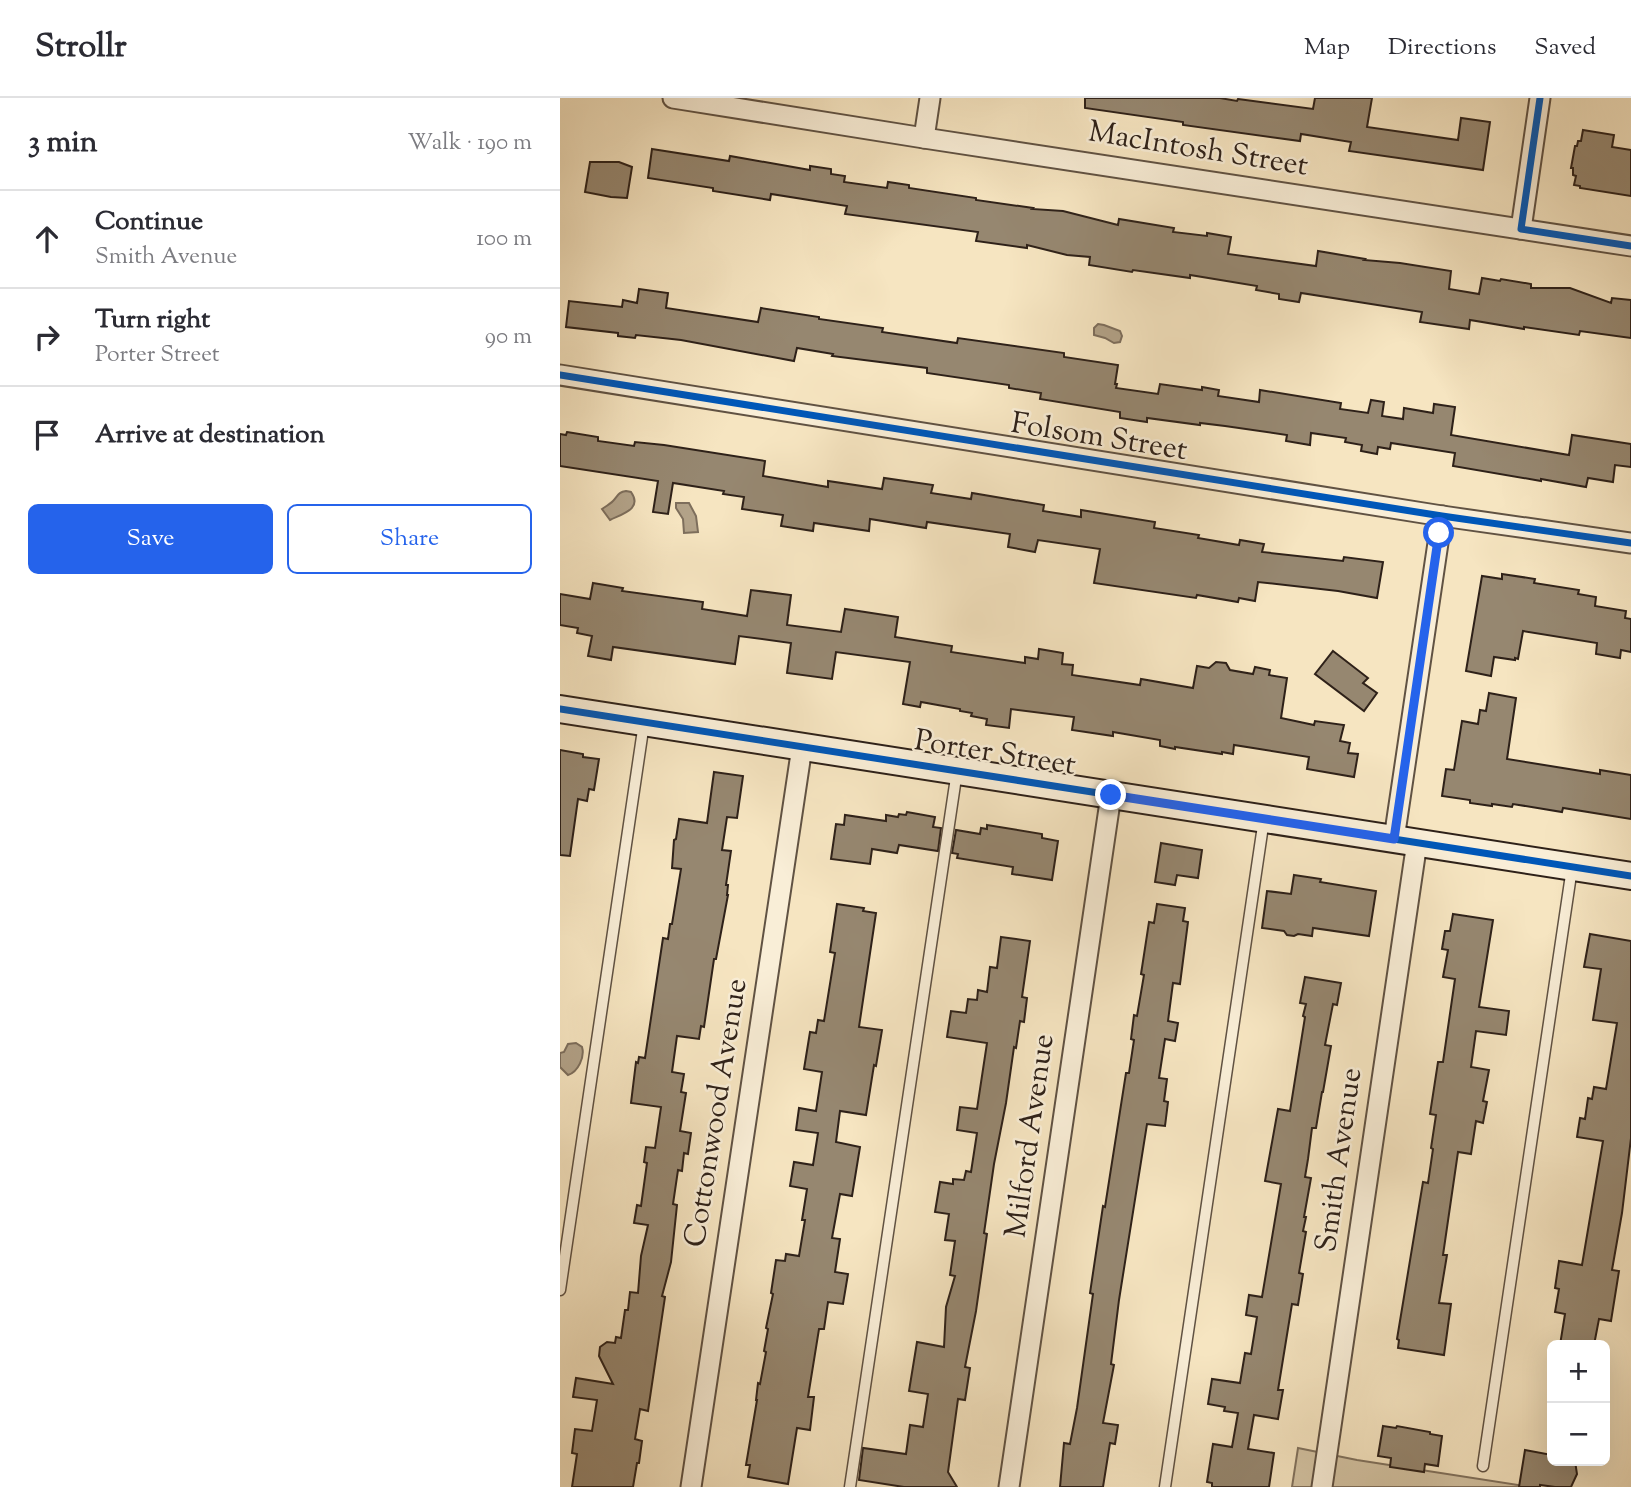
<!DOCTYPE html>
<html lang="en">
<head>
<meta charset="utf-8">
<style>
  :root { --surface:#fff; --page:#f2f2f3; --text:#2b2b33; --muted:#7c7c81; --line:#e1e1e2; --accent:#2563eb }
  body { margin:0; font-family:"Sorts Mill Goudy",serif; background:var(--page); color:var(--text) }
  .controls { position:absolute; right:21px; bottom:21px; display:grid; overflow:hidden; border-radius:10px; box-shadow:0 7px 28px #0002 }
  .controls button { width:63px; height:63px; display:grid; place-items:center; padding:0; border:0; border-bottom:2px solid var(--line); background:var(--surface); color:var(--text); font:35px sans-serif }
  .stop { position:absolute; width:21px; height:21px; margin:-16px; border:5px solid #2563eb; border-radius:50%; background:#fff }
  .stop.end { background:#2563eb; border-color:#fff; box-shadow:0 2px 7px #0008 }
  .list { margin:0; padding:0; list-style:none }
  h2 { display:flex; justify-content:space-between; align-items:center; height:91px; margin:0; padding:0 28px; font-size:30px }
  h2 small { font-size:23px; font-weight:400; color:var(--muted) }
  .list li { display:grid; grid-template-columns:46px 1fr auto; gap:21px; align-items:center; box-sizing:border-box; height:98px; padding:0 28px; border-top:2px solid var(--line) }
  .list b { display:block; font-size:26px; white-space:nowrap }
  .list p { margin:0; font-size:23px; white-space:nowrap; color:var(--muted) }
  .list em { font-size:23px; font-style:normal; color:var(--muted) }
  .actions { display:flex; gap:14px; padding:21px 28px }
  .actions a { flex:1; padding:16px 0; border:2px solid var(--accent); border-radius:10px; text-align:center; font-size:24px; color:var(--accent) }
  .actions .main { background:var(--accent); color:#fff }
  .icon { flex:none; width:38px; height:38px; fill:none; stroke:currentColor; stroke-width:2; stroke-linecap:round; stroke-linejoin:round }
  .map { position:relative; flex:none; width:1071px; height:1389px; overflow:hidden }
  header { display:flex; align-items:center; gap:42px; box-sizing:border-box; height:98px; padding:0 35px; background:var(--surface); border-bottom:2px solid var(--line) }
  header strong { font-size:33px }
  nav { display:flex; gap:38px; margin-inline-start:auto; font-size:24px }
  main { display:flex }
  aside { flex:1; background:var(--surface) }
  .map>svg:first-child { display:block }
</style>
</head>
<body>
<header>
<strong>Strollr</strong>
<nav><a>Map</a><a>Directions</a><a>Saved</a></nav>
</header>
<main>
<aside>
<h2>3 min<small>Walk · 190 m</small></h2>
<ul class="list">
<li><svg class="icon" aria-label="ahead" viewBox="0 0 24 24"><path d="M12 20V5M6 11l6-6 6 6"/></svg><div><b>Continue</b><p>Smith Avenue</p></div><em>100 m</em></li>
<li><svg class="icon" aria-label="right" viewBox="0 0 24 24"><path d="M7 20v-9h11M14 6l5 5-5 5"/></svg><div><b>Turn right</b><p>Porter Street</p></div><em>90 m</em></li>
<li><svg class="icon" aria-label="arrive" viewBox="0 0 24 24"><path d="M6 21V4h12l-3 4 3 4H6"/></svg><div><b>Arrive at destination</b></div></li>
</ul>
<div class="actions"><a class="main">Save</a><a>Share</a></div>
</aside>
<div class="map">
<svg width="1071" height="1389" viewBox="0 0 1071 1389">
  <rect width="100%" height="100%" fill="#f6e5c1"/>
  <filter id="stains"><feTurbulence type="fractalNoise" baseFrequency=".00286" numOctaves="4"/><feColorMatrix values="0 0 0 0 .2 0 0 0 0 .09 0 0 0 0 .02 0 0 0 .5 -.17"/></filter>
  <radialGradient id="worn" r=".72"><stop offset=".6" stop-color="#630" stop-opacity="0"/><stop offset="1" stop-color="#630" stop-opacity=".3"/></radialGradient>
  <polygon fill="#d4c4a4" stroke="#81725e" stroke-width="2" points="738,1350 797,1362 971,1389 732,1389"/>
  <g fill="#b2a288" stroke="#7d6e5c" stroke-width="2">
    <polygon points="538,226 544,227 560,233 562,238 560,244 554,245 545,240 534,237 534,230"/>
    <path d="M 66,393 L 71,394 C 83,411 62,416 50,422 L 42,411 C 45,409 50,406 53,403 C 58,398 58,394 66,393 Z"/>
    <polygon points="116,405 129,405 136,418 138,434 124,435 123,421 116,410"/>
    <path d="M 16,945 L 22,949 C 25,959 18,974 8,977 L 0,969 L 0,955 L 4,954 L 8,946 Z"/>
  </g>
  <g fill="#968770" stroke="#2e2119" stroke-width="2">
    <polygon points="525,0 660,0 677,3 678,1 753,11 755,0 812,0 807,29 898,42 901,20 930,24 923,72 789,53 791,44 741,36 740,43 623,27 623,24 525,10"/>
    <polygon points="1023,32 1054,37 1052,49 1071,52 1071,98 1020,90 1020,88 1014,87 1016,78 1013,77 1013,70 1011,70 1015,48 1017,48 1018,43 1021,43"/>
    <polygon points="92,51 169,63 170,58 250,72 250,68 271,71 271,76 285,78 284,84 327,90 328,84 349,87 349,90 416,100 416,102 473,110 472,111 503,113 558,127 559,121 614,130 613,134 647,138 647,135 671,139 668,156 756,168 758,153 805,161 804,162 840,165 891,173 889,191 919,196 922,180 940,183 941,181 971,186 971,190 1010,190 1051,205 1052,200 1071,202 1071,240 1020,233 1019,237 964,229 964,231 910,222 909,231 860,224 862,214 741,195 739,204 719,201 719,196 696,192 697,188 630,177 630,180 573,172 572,174 529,167 530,159 507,157 467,147 467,150 416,143 418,134 285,116 287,108 211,96 210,102 153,93 153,90 88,80"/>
    <polygon points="30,64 59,64 72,69 67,100 51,99 25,94"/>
    <polygon points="79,191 108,195 106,210 198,224 201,210 259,219 259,221 323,230 322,234 397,245 398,240 504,255 504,259 558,267 555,286 557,286 556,290 598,296 600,286 642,292 642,289 659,292 658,298 699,304 700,292 781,305 780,311 808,315 811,302 824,304 822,318 843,321 844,310 873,315 874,306 895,309 891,337 1009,357 1012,337 1071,346 1071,369 1055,367 1053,384 1028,380 1026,389 981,381 981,383 893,368 895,355 831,345 830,351 818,349 817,356 801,353 802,347 785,344 786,340 751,335 750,347 726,343 727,337 665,328 640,325 640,327 587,320 587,324 560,320 560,314 480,301 481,295 449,290 449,287 367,275 367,270 272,258 273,256 237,250 234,263 121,242 76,237 75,240 58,238 58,235 6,229 9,203 62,209 63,202 77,205"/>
    <polygon points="7,334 38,339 38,343 74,348 75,344 104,347 205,363 203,378 268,389 268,383 322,391 324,380 373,387 371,395 411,401 412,395 484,407 483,413 521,419 521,412 595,424 594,430 639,437 638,440 679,447 680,442 704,446 702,454 783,463 784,459 823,464 817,500 778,493 698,484 695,503 679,500 678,504 637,497 636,500 534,485 540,451 478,442 475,454 448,449 450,436 367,424 366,430 310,421 309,433 254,425 253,433 221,428 223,417 182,411 184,399 163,396 164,393 113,385 108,416 93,414 98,383 0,368 0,336 6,337"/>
    <polygon points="942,476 975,481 974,485 1019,492 1018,496 1036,499 1035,508 1066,513 1065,520 1071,521 1071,554 1061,552 1060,560 1036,556 1037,545 963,533 958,561 955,560 955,562 934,559 931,578 906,573 922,478 942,481"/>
    <polygon points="33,485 63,490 62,493 143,504 142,511 187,518 191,492 231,497 227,527 281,534 285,511 338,519 335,539 392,548 391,554 465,565 465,559 478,561 479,551 503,555 502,566 513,567 512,577 580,587 581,581 633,590 637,568 649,570 656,564 666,565 670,572 693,576 695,569 710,572 709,577 727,580 721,620 754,627 755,623 784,627 780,643 790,645 788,655 798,656 794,679 747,671 749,659 674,647 673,656 662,654 662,656 615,649 615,651 600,648 600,642 553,634 553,638 512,632 514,619 451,611 449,630 426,627 427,621 411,618 412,615 400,613 400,611 361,604 360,609 343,606 350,564 276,554 272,581 227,575 231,545 179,538 175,566 53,549 51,562 28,558 32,538 17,535 18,530 0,527 0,496 30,501"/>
    <polygon points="773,553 808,580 803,585 817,595 804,613 755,576"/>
    <polygon points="929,595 956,600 947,661 1040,676 1040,672 1071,677 1071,721 1003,710 1002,714 953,706 952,709 932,706 932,708 910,705 910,702 882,698 886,671 894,672 902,623 918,626 920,612 926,613"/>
    <polygon points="0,652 23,656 23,659 39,661 34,692 29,691 27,703 18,701 10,758 0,757"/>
    <polygon points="154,674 183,678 177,720 167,719 162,752 171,753 166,787 168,787 167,797 168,797 156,861 154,861 144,929 141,928 139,941 117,938 112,974 124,976 121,994 126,995 120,1033 131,1035 128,1056 124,1055 122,1073 118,1072 113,1106 117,1107 111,1164 102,1198 105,1199 88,1313 80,1311 75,1341 82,1343 79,1365 77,1365 73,1389 12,1389 17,1356 12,1355 15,1331 32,1333 37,1302 13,1299 16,1280 53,1286 39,1258 40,1249 47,1244 55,1245 56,1239 61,1240 65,1212 68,1212 70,1194 78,1195 81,1158 88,1127 74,1125 77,1107 81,1108 87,1065 84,1064 86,1049 95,1050 101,1009 71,1005 76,964 78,965 79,959 85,960 103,840 108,841 110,826 112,826 121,771 112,770 114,742 116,741 119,721 147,725"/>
    <polygon points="347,714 375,719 373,729 381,730 378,753 339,747 337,755 312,751 310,766 271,761 276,726 284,727 285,717 326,723 326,717 338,719 339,716 346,717"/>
    <polygon points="427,727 482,736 482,740 498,743 492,782 452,776 453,769 397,760 398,756 392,755 396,732 420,736 421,730 427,731"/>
    <polygon points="601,745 642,752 638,780 617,777 615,787 595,784"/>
    <polygon points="734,777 761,781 760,784 816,793 809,838 753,830 752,838 738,836 734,838 727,837 724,833 702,830 707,793 731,796"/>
    <polygon points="277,806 304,810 303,813 316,815 299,929 322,932 316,968 314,967 306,1017 280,1013 276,1044 300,1049 292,1098 280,1096 272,1140 280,1141 275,1174 288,1176 283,1206 268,1204 264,1231 259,1231 248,1299 254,1299 250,1332 237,1330 228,1386 188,1379 190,1367 186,1367 197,1302 196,1302 198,1285 200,1286 206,1254 204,1253 208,1231 206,1230 213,1196 211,1195 216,1162 225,1163 226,1156 239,1158 245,1122 242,1122 247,1091 230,1088 234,1064 253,1067 258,1035 236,1032 239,1010 256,1013 262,974 244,971 250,934 256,935 258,922 264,923 275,855 270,854"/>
    <polygon points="597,806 625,810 623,823 628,824 620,886 613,885 608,923 618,925 615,943 605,941 599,980 607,981 604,1003 608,1004 605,1028 587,1026 559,1202 551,1266 554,1267 543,1325 558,1327 555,1346 550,1345 543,1389 500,1389 504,1345 510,1346 517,1310 533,1196 530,1195 543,1108 545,1109 566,975 569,975 574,942 571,941 574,917 577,918 584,877 581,876 589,824 594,825"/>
    <polygon points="893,816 933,822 919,909 949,913 946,937 916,933 911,969 929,972 923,1003 927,1004 923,1025 916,1023 911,1056 898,1054 883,1157 887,1157 879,1205 891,1206 884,1257 838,1250 839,1242 837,1241 863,1084 868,1085 873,1051 871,1050 876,1017 870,1016 878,964 883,964 895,881 883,879 888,852 882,851 885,833 890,833"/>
    <polygon points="1030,836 1071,843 1071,1040 1062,1115 1052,1172 1059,1173 1051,1223 1039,1221 1034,1247 1000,1247 1005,1216 995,1214 999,1191 995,1190 999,1163 1022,1167 1043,1043 1017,1039 1020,1020 1025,1021 1028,1000 1032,1001 1034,989 1046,991 1057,925 1033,922 1041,871 1024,869"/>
    <polygon points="441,839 470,843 462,899 467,900 464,924 460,923 456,950 454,949 446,1005 434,1066 424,1135 427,1136 416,1213 405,1269 410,1270 405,1302 398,1301 388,1374 397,1389 344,1389 299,1382 303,1350 346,1356 350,1327 363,1329 368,1296 349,1293 357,1244 384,1249 386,1209 395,1178 390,1177 395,1143 385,1142 389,1116 375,1114 380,1084 393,1086 393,1081 404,1082 406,1073 411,1074 417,1035 397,1032 400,1009 417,1011 427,945 387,939 391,913 406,915 408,901 417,902 418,892 427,894 430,869 437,870"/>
    <polygon points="745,879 781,885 777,907 773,906 765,947 771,948 763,994 762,994 756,1030 752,1030 748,1061 745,1079 751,1080 744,1119 746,1119 743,1133 746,1134 739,1175 743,1176 738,1207 732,1206 718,1292 723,1292 718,1321 694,1317 688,1351 714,1355 709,1389 652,1389 652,1385 647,1384 653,1346 672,1349 678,1315 664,1313 665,1309 648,1306 652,1281 680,1285 685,1255 691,1256 697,1219 686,1217 689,1197 702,1199 721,1086 705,1083 718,1011 730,1013 745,919 743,918 746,906 740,905"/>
    <polygon points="823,1328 836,1330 837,1328 870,1334 870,1336 882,1338 878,1368 865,1366 864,1374 830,1369 831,1360 818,1358"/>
    <polygon points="965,1352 992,1357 992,1363 1015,1363 1017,1376 1011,1389 995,1389 980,1387 980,1389 959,1389"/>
  </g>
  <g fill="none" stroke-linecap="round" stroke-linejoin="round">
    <g stroke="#605243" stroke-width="13">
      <g id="lane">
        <polyline points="0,1192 84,625"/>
        <polyline points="923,1368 1012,770"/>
        <polyline points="290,1389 397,673"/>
        <polyline points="605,1389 704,721"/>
      </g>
    </g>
    <g stroke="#605243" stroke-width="23">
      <g id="street">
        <polyline points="113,0 364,40 1071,148"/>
        <polyline points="364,40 370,0"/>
        <polyline points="961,131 980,0"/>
        <polyline points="0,277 882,418 1071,445"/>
        <polyline points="834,741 882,418"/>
        <polyline points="131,1389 242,649"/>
        <polyline points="449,1389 551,697"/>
        <polyline points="762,1389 857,744"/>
      </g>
    </g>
    <g stroke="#2e2119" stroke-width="30">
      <polyline id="secondary" points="0,611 1071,778"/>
    </g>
    <use href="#lane" stroke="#f9eed7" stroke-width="10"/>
    <use href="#street" stroke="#f9eed7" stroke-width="19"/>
    <use href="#secondary" stroke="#f9eed7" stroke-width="26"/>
    <g stroke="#f9eed7" stroke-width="11">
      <g id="cycleway">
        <polyline points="980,0 961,131 1071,148"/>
        <polyline points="0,277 882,418 1071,445"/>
        <polyline points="0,611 1071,778"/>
      </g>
    </g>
    <use href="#cycleway" stroke="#0057b8" stroke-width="7"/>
  </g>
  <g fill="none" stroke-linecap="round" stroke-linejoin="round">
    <polyline stroke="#2563eb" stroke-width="9" points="551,697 834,741 879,435"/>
  </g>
  <g text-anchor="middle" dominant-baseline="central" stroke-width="5" stroke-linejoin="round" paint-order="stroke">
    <g font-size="30" fill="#2e2119" stroke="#f9eed7">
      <text transform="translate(638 52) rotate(9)">MacIntosh Street</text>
      <text transform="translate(539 340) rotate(9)">Folsom Street</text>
      <text transform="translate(435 656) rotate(9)">Porter Street</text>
      <text transform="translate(157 1015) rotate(-81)">Cottonwood Avenue</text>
      <text transform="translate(471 1038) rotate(-82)">Milford Avenue</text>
      <text transform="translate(780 1062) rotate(-82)">Smith Avenue</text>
    </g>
  </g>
  <rect width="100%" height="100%" filter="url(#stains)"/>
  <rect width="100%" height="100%" fill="url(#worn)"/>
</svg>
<div class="controls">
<button>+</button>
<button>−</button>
</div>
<div class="stop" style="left:879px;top:435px"></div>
<div class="stop end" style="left:551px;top:697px"></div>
</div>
</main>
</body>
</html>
